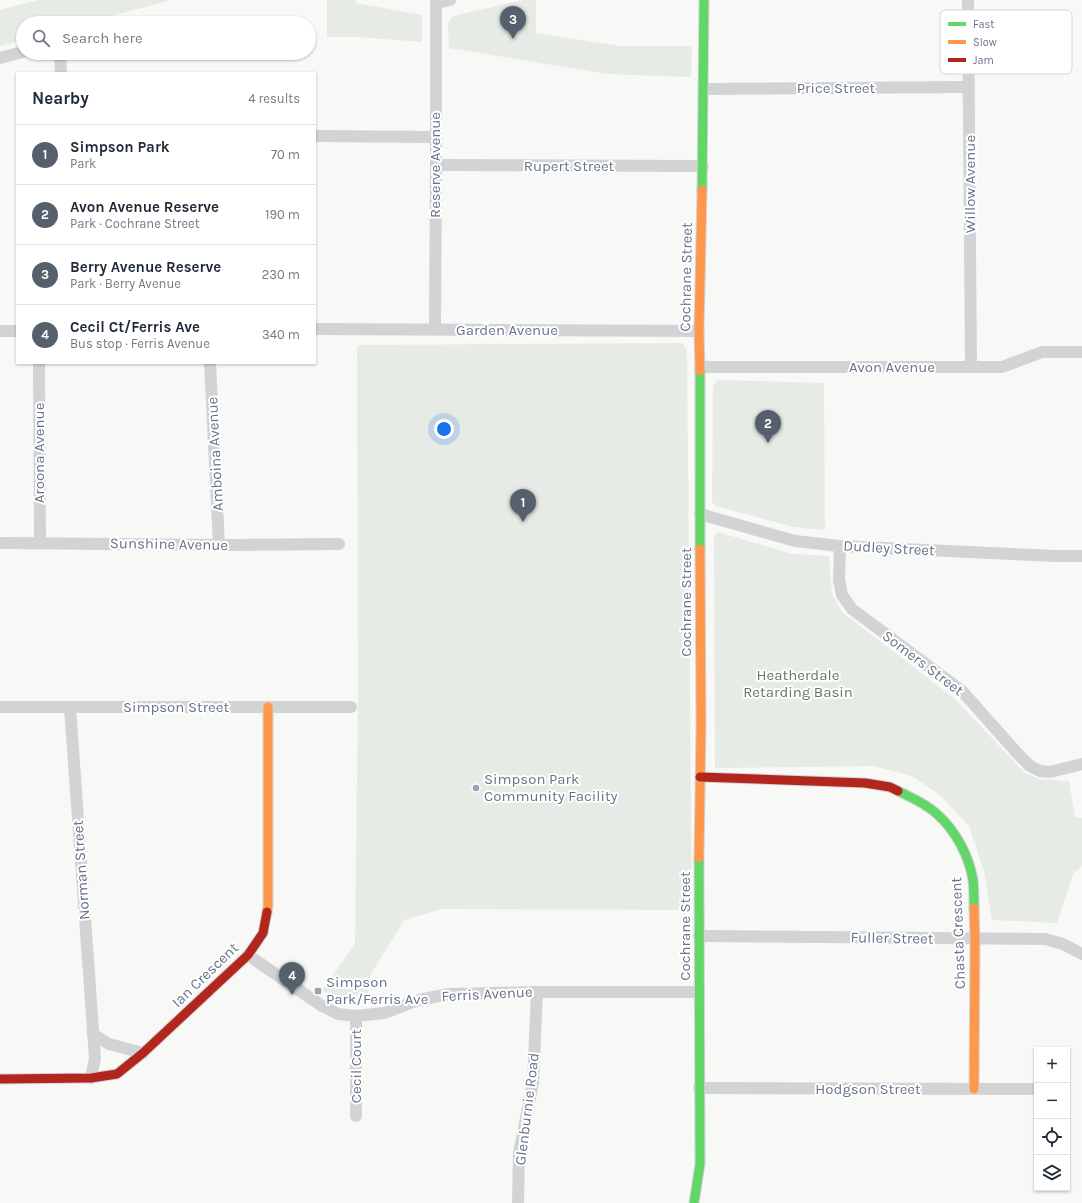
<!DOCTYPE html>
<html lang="en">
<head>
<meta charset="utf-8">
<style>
  :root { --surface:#fff; --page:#f6f6f7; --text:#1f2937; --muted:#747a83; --line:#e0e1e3; --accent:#56606d }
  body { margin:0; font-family:Karla,sans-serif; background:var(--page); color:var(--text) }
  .controls { position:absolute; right:12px; bottom:12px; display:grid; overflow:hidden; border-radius:0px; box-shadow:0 1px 3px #0004 }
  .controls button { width:36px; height:36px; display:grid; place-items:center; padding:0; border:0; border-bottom:1px solid var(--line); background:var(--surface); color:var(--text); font:20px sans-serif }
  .you { position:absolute; left:444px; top:429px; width:14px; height:14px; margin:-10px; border:3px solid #fff; border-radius:50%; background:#1a73e8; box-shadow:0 0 0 6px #1a73e833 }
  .badge { display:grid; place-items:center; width:26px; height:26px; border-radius:50%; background:var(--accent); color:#fff; font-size:13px; font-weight:700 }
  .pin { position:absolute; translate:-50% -33px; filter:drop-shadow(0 1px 2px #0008) }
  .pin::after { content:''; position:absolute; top:21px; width:14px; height:12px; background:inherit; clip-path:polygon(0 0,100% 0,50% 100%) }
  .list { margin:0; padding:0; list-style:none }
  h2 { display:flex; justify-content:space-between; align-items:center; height:52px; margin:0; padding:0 16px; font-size:17px }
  h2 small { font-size:13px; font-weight:400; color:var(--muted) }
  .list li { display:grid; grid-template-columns:26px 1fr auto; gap:12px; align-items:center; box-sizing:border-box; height:60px; padding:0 16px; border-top:1px solid var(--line) }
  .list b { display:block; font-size:15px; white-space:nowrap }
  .list p { margin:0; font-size:13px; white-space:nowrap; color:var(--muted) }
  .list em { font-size:13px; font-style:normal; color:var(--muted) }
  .icon { flex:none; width:22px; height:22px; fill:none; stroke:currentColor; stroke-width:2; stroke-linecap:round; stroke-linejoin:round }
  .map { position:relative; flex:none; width:1082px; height:1203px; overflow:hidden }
  .search { position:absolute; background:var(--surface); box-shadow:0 1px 3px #0004; left:16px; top:16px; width:300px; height:44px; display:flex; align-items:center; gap:10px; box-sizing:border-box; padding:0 14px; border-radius:22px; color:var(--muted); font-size:15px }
  .panel { position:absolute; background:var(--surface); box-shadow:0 1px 3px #0004; left:16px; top:72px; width:300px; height:292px; border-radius:0px }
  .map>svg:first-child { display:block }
</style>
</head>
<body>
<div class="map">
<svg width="1082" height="1203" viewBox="0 0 1082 1203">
  <rect width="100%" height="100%" fill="#f8f8f7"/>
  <g fill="#e7ebe5">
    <polygon points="38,0 171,0 85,23 23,23 23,40 0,46 0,10"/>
    <polygon points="327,0 356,0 356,3 422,15 422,42 357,37 327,37"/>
    <polygon points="523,0 536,0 536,33 620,46 692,46 691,77 607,74 449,48 448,23 453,16"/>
    <path d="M 682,343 L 687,350 L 692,910 L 442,909 L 404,920 L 371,974 L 367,1001 C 346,1002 340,1001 322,990 L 355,944 L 358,695 L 357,345 Z"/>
    <polygon points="717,380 824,383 825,530 794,527 716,506 712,502 713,385"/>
    <polygon points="718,532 792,554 829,556 832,594 842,612 955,699 1025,773 1040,779 1069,781 1075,817 1082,818 1082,866 1073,874 1057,923 992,920 984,871 969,826 940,795 912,776 874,766 715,768 714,536"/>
  </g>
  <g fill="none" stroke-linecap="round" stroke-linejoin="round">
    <g stroke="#d3d5d6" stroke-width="11">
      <g id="fast">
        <polyline points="702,190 704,0"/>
        <polyline points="700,371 700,549"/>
        <path d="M 898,791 C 911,797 926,804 937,814 C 956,831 969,856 973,880 C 974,889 974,899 974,908"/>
        <polyline points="694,1203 700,1164 699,858"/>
      </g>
    </g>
    <g stroke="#d3d5d6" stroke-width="11">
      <g id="slow">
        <polyline points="700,371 699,331 702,190"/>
        <polyline points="699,858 701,725 700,549"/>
        <polyline points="974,908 975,939 974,1089"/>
        <polyline points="267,912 268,906 268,707"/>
      </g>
    </g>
    <g stroke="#d3d5d6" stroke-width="11">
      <g id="jam">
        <polyline points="700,777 865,783 890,787 898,791"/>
        <polyline points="0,1079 91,1078 117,1074 143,1053 248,955 263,933 267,912"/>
      </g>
    </g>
    <g stroke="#d2d3d4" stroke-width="12">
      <polyline points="968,0 971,367"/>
      <polyline points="436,3 450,0"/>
      <polyline points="60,53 61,73"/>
      <polyline points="0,58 23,52"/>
      <polyline points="704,89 969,87"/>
      <polyline points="315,136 435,137"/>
      <polyline points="436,165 703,166"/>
      <polyline points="315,329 699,331"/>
      <polyline points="435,329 436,165 436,0"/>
      <polyline points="0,331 17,331"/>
      <polyline points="39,363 40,543"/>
      <polyline points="210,363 219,545"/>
      <polyline points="700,367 1002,367 1042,352 1082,352"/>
      <polyline points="700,514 795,541 840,546 1055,556 1082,556"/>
      <polyline points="0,543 219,545 339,544"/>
      <polyline points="840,546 839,580 842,595 852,609 962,691 1018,754 1030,766 1040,771 1050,772 1082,764"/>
      <polyline points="0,707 351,707"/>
      <polyline points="70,707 95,1058 91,1078"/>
      <polyline points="699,936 1045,939 1063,944 1082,954"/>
      <polyline points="248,955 322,1006 338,1014 356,1016 384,1013 419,1000 449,994 537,992 699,992"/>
      <polyline points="356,1016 356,1116"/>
      <polyline points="93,1034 109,1044 143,1053"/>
      <polyline points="699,1088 1037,1089"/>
      <polyline points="518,1203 519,1153 533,1083 537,992"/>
    </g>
    <use href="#fast" stroke="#63d668" stroke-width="9"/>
    <use href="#slow" stroke="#ff974d" stroke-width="9"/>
    <use href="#jam" stroke="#b3261e" stroke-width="9"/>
  </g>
  <g fill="#9aa3af" stroke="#fff" stroke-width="1.5">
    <circle cx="476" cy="788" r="4"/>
    <rect x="314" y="987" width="8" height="8" rx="2"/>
  </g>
  <g text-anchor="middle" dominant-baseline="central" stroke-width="4" stroke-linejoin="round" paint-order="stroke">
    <g font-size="15" fill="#677588" stroke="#fff">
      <text x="836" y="88">Price Street</text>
      <text transform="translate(435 165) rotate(-90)">Reserve Avenue</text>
      <text x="569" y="166">Rupert Street</text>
      <text transform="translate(970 184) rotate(-90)">Willow Avenue</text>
      <text transform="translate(686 277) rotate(-89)">Cochrane Street</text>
      <text x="507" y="330">Garden Avenue</text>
      <text x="892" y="367">Avon Avenue</text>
      <text transform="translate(39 453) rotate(-90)">Aroona Avenue</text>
      <text transform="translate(215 454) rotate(-93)">Amboina Avenue</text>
      <text transform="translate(169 544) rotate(1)">Sunshine Avenue</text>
      <text transform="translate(889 548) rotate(3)">Dudley Street</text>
      <text transform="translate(686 602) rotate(-90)">Cochrane Street</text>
      <text transform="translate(923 663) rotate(37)">Somers Street</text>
      <text x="176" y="707">Simpson Street</text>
      <text transform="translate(81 870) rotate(-94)">Norman Street</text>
      <text transform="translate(685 926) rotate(-90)">Cochrane Street</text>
      <text transform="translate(958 933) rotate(-92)">Chasta Crescent</text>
      <text transform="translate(892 938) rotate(1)">Fuller Street</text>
      <text transform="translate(205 975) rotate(-44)">Ian Crescent</text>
      <text transform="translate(487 994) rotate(-3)">Ferris Avenue</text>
      <text transform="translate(356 1066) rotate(-90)">Cecil Court</text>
      <text x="868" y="1089">Hodgson Street</text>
      <text transform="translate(527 1109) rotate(-83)">Glenburnie Road</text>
    </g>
    <g font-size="15" fill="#647a62" stroke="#fff">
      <text x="798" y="675">Heatherdale<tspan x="798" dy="17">Retarding Basin</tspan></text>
    </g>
    <g font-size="15" fill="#677588" stroke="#fff" text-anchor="start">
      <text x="484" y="779">Simpson Park<tspan x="484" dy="17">Community Facility</tspan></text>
      <text x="326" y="982">Simpson<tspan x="326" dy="17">Park/Ferris Ave</tspan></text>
    </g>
  </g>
  <rect x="940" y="10" width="132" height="64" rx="6" fill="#fff" stroke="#d1d6db" stroke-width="1"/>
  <rect x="948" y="22" width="18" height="4" fill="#63d668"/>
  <rect x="948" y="40" width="18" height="4" fill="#ff974d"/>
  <rect x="948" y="58" width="18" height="4" fill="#b3261e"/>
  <g font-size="11" fill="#677588">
    <text x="973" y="28">Fast</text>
    <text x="973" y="46">Slow</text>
    <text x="973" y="64">Jam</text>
  </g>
</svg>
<div class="controls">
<button>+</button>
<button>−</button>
<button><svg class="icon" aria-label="locate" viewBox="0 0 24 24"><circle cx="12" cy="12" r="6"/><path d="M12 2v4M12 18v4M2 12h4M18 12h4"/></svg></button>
<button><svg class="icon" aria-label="layers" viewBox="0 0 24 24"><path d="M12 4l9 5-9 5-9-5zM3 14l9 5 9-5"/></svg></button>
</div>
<div class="you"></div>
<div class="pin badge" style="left:523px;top:522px">1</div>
<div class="pin badge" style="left:768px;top:443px">2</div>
<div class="pin badge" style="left:513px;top:39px">3</div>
<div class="pin badge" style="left:292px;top:995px">4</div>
<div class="search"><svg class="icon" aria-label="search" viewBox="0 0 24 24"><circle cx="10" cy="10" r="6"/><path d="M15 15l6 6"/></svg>Search here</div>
<section class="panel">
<h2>Nearby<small>4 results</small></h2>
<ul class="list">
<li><span class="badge">1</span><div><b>Simpson Park</b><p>Park</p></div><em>70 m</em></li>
<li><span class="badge">2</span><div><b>Avon Avenue Reserve</b><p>Park · Cochrane Street</p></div><em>190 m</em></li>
<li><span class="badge">3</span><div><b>Berry Avenue Reserve</b><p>Park · Berry Avenue</p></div><em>230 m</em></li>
<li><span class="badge">4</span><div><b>Cecil Ct/Ferris Ave</b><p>Bus stop · Ferris Avenue</p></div><em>340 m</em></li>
</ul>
</section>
</div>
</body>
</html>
